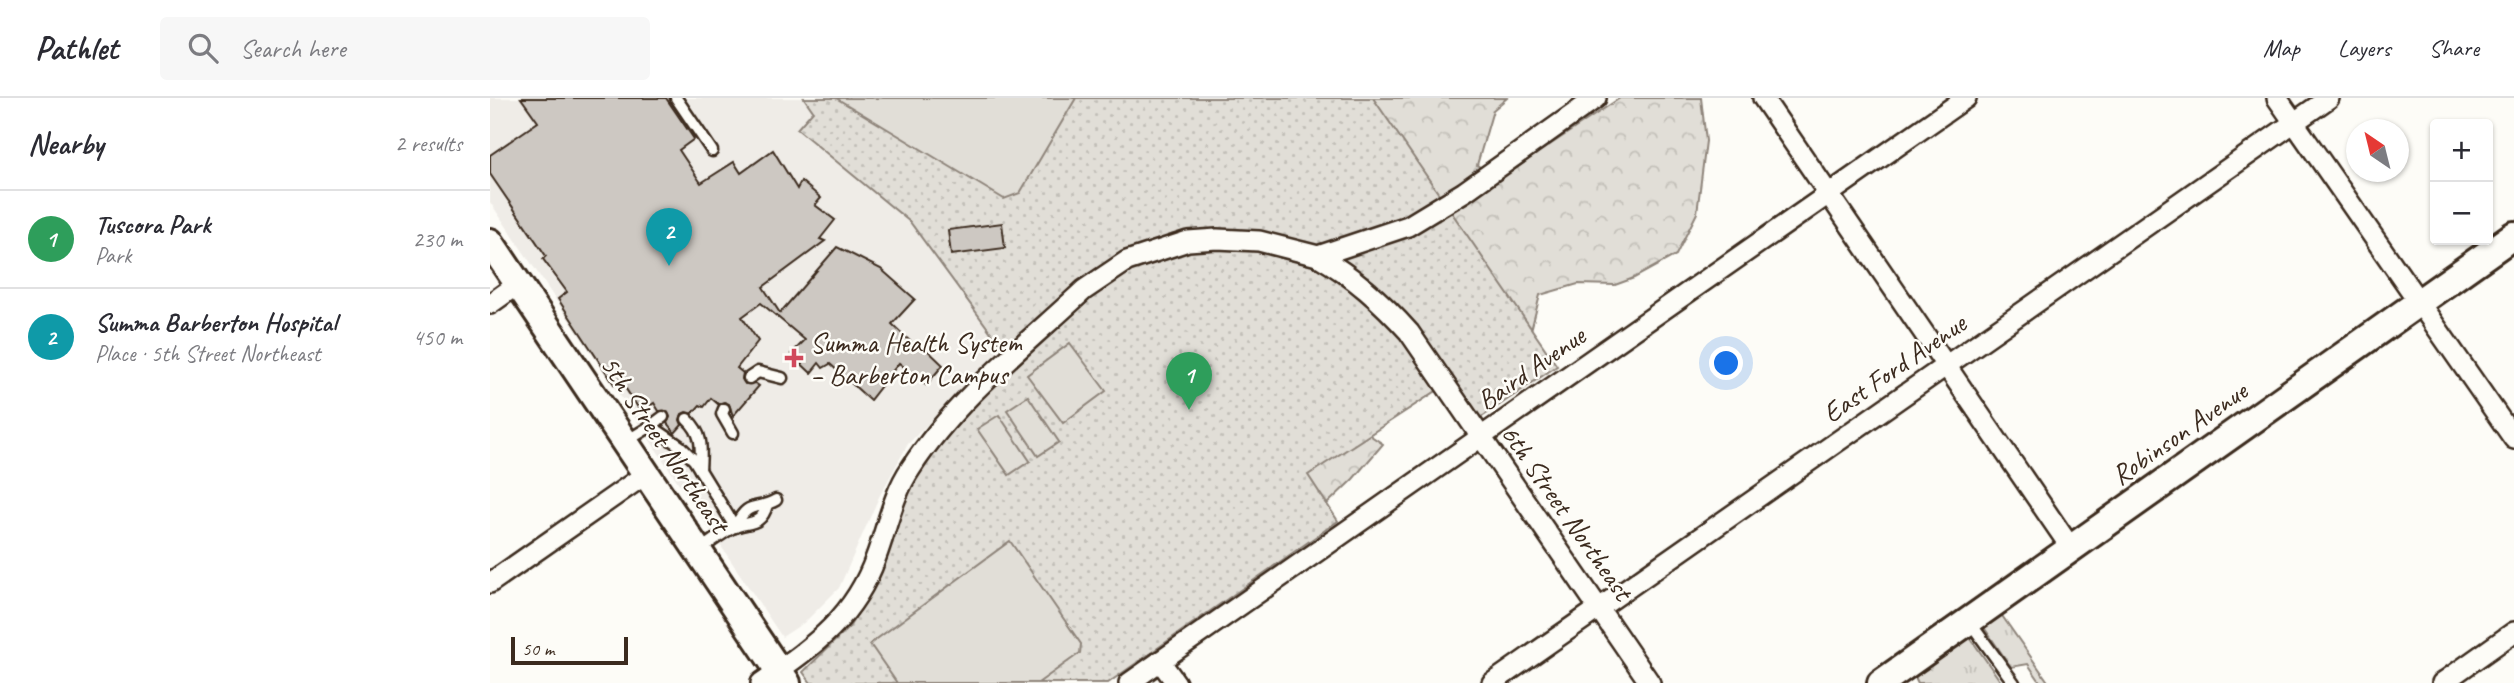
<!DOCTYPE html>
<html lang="en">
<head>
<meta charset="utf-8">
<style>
  :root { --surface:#fff; --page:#f7f7f7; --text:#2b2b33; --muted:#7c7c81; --line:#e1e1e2; --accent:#db2777 }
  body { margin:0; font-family:Caveat,sans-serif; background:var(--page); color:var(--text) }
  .controls { position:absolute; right:21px; top:21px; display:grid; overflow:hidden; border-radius:7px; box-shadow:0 2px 5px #0004 }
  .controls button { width:63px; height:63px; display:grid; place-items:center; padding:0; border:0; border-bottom:2px solid var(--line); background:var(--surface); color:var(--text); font:35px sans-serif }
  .compass { position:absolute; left:1856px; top:21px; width:63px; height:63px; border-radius:50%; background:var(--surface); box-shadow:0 2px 5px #0004; rotate:325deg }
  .scale { position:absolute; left:21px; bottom:18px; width:117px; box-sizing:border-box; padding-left:7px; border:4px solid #3b2a1e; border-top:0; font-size:19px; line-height:24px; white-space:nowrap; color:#3b2a1e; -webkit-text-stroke:5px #fdfcf7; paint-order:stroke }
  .you { position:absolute; left:1237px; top:266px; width:24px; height:24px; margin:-18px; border:5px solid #fff; border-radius:50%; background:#1a73e8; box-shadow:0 0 0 10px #1a73e833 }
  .badge { display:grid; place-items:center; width:46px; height:46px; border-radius:50%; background:var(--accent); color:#fff; font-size:23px; font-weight:700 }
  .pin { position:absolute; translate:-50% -58px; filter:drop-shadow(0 2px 4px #0008) }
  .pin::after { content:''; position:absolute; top:37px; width:24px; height:21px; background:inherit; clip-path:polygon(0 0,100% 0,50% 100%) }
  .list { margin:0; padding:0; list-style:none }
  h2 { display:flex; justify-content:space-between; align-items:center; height:91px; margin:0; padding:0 28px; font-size:30px }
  h2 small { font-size:23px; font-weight:400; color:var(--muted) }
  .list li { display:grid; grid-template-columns:46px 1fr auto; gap:21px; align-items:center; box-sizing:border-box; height:98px; padding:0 28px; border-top:2px solid var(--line) }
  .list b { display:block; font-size:26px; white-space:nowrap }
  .list p { margin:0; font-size:23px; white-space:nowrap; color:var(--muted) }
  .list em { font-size:23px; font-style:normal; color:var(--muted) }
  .icon { flex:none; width:38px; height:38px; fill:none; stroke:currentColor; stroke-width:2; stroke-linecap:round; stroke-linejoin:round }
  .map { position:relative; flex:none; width:2024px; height:585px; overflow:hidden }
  header { display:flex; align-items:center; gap:42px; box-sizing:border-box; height:98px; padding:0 35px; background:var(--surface); border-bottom:2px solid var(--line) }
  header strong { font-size:33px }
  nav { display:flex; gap:38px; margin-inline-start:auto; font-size:24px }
  .search { width:490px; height:63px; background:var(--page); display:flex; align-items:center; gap:18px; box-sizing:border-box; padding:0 24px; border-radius:7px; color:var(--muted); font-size:26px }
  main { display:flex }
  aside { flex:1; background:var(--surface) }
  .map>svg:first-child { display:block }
</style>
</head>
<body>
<header>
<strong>Pathlet</strong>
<div class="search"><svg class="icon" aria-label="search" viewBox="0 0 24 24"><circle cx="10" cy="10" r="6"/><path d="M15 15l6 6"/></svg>Search here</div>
<nav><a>Map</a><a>Layers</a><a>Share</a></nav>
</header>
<main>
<aside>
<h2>Nearby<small>2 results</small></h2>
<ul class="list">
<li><span class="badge" style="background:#2e9e5b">1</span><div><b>Tuscora Park</b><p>Park</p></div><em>230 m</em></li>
<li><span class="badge" style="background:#0f9aa8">2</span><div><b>Summa Barberton Hospital</b><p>Place · 5th Street Northeast</p></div><em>450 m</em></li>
</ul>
</aside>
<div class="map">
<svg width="2024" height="585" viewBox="0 0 2024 585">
  <defs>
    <pattern id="grass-tufts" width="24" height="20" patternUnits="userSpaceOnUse" patternTransform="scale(1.75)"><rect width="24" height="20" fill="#e1ded7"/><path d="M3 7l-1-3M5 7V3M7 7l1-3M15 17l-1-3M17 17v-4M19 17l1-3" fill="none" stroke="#c2bfb8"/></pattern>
    <pattern id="forest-crowns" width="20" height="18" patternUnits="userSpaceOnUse" patternTransform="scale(1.75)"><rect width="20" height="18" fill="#e1ded7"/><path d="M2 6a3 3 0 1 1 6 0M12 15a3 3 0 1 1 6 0" fill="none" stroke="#c2bfb8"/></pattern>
    <pattern id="park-dots" width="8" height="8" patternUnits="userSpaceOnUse" patternTransform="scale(1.75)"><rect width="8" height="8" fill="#e1ded7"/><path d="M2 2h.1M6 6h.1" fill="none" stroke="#c2bfb8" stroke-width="1.8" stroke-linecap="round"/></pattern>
  </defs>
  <rect width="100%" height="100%" fill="#fdfcf7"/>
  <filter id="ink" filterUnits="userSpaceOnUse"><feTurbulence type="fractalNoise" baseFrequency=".0143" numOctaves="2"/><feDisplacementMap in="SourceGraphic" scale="14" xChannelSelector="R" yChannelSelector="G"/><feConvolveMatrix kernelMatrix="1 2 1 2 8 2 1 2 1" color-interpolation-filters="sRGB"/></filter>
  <g filter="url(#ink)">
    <polygon fill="#efece7" points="0,0 314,0 324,13 308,32 420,124 513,250 418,346 389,399 349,490 315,524 292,539 0,104"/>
    <g fill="url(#grass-tufts)" stroke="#8e847a" stroke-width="2">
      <polygon points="1508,512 1559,585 1551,585 1538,566 1521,569 1495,531 1493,523"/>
      <polygon points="1474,536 1481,541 1511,584 1428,585 1422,573"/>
    </g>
    <polygon fill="url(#forest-crowns)" stroke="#8e847a" stroke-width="2" points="631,0 1017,0 1003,12 987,67 1009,81 1130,0 1211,0 1216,43 1207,115 1186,157 1144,180 1125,187 1088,186 1050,197 1034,260 963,274 875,334 893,346 863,381 781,460"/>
    <polygon fill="url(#park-dots)" stroke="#8e847a" stroke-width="2" points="314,0 883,0 1067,268 974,331 948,292 818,377 848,423 618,585 321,585 313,574 359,529 388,483 392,460 421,379 457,335 524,266 420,124 307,31 323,13"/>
    <g fill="#e1ded7" stroke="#8e847a" stroke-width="2">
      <polygon points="346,0 586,0 530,95 514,101"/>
      <polygon points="580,245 616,293 573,325 537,277"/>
      <polygon points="538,298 569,344 548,358 517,312"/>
      <polygon points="509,317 540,363 519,377 487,331"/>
      <polygon points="520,443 591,546 590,555 548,585 407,585 380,546"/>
    </g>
    <g fill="#cdc8c2" stroke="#3b2a1e" stroke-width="2">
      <polygon points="31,0 176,0 204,41 189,52 211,85 244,64 251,75 283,52 307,91 311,83 331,100 325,107 345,122 330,141 335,143 273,189 290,215 347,149 391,171 425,201 402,226 426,249 429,244 453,267 436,287 409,265 380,302 340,266 333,270 329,265 321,275 301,256 315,242 271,205 252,219 268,243 247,270 253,275 252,281 255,286 265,285 269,288 243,318 239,306 234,304 228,306 221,300 214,309 210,307 202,316 196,314 192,316 190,322 192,327 185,335 177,325 180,319 177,313 169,313 164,305 151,314 130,282 124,286 68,201 77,194 53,161 56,158 0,76 0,57 48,24"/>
      <polygon points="512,125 515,150 461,157 458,132"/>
    </g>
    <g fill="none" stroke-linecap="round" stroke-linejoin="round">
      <g stroke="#3b2a1e" stroke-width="15">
        <g id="lane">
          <polyline points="186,0 222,53"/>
          <polyline points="259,280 268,274 292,280"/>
          <polyline points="234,311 232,316 243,335"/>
          <path d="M 197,321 C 214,337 211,351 210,372"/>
          <polyline points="161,328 173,319"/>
          <polyline points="135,344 161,328 190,348 204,362 245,429"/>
          <path d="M 245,429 C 259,400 266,414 286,402"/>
          <path d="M 209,452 C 220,445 231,436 242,430 C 258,423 271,429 277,407"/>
          <polyline points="1479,523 1524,585"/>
        </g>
      </g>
      <g stroke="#3b2a1e" stroke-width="24">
        <g id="street">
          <polyline points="1273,0 1581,450"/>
          <polyline points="1787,0 2024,341"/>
          <path d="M 828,158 C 864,179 891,203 919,234 L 1160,585"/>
          <polyline points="0,206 28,186"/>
          <polyline points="0,485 156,376"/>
          <polyline points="670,563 686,585"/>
          <path d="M 271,585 C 322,549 364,521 386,459 C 397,430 403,396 421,370 C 466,301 534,248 594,192 L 637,163 L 698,143 L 727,141 L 769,143 L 828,158 L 918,128 L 974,94 L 1106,0"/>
          <polyline points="639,585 1476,0"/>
          <polyline points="1002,585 1839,0"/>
          <polyline points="1952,585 2024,534"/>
        </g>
      </g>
      <g stroke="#3b2a1e" stroke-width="32">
        <g id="secondary">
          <polyline points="0,144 297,585"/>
          <polyline points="1391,585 2024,137"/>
        </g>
      </g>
      <use href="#lane" stroke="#fdfcf7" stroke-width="10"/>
      <use href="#street" stroke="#fdfcf7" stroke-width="19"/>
      <use href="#secondary" stroke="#fdfcf7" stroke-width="26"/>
    </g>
  </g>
  <path fill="#d1495b" stroke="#fdfcf7" stroke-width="2.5" d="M300.5 249.5h7v7h7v7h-7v7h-7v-7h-7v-7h7z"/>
  <g text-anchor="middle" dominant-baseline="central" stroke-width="5" stroke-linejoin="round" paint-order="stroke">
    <g font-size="28" fill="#3b2a1e" stroke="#fdfcf7" text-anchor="start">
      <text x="320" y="244">Summa Health System<tspan x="320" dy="32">– Barberton Campus</tspan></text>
    </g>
    <g font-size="28" fill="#3b2a1e" stroke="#fdfcf7">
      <text transform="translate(1041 270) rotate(-35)">Baird Avenue</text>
      <text transform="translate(1404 270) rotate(-35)">East Ford Avenue</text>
      <text transform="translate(1689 335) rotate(-35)">Robinson Avenue</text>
      <text transform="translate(175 346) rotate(56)">5th Street Northeast</text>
      <text transform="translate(1077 414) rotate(55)">6th Street Northeast</text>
    </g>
  </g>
</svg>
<div class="controls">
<button>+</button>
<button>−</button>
</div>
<svg class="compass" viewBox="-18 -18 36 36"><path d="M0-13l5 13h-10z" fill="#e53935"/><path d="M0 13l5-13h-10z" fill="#7c7c81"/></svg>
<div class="scale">50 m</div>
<div class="you"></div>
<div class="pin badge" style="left:699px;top:312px;background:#2e9e5b">1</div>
<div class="pin badge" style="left:179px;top:168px;background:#0f9aa8">2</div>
</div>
</main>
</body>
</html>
